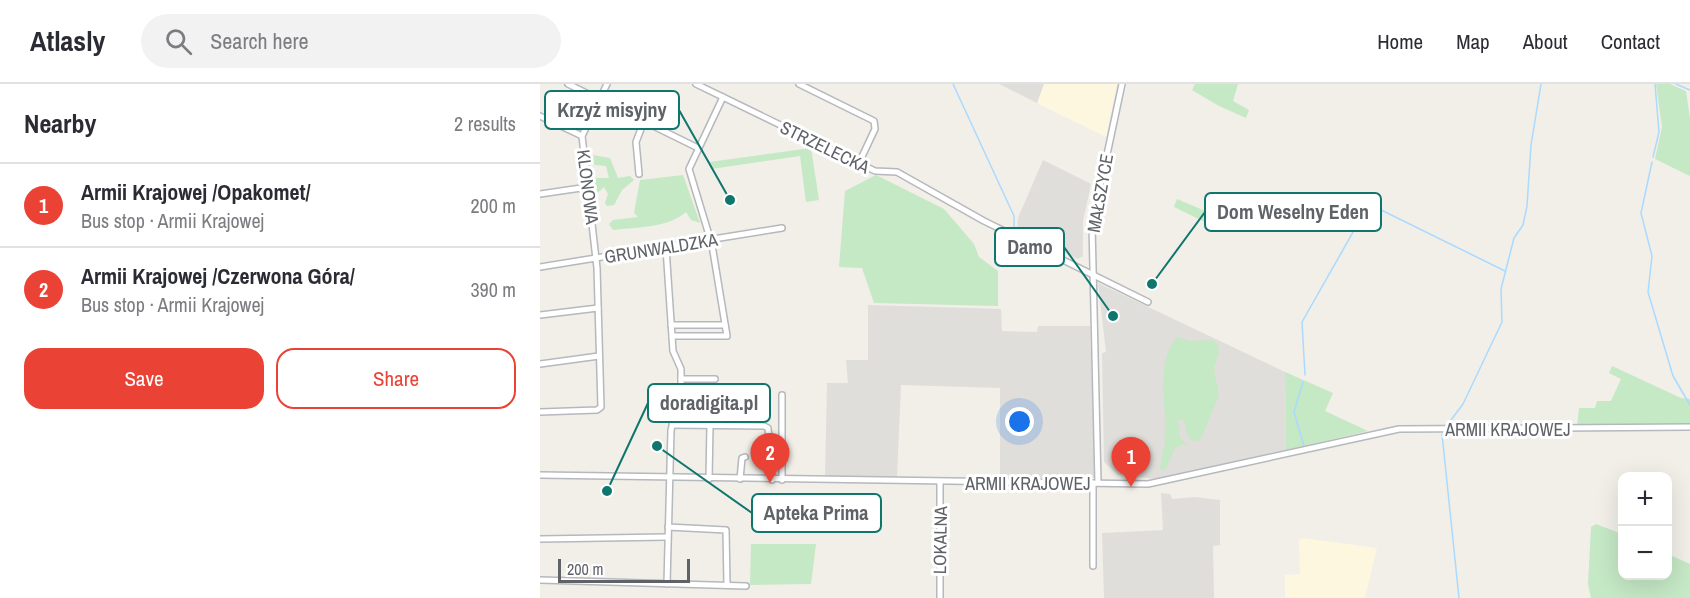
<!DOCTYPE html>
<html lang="en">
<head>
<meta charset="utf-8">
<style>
  :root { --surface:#fff; --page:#f2f2f3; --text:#2b2b33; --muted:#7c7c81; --line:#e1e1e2; --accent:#ea4335 }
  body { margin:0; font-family:"Archivo Narrow",sans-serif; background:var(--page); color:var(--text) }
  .controls { position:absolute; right:18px; bottom:18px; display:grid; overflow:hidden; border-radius:12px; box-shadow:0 6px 24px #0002 }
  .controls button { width:54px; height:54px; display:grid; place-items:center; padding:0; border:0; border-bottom:2px solid var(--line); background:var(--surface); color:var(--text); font:30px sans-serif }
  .scale { position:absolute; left:18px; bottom:15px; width:132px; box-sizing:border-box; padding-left:6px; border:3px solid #5f6368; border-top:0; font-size:16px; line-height:21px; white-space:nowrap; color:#5f6368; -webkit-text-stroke:4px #fff; paint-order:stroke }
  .you { position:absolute; left:480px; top:338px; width:21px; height:21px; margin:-15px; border:4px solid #fff; border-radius:50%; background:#1a73e8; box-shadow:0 0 0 9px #1a73e833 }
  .badge { display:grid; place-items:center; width:39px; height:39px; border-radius:50%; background:var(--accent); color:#fff; font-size:20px; font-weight:700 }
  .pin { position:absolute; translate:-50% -50px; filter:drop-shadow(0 2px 3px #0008) }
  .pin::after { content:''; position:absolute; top:32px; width:21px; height:18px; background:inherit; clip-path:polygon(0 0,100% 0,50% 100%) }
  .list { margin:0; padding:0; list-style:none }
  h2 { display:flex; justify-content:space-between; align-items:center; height:78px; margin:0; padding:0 24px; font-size:26px }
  h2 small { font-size:20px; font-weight:400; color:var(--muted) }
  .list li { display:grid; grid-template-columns:39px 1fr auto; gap:18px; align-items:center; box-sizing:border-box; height:84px; padding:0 24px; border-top:2px solid var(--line) }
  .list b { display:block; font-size:22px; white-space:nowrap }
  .list p { margin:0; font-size:20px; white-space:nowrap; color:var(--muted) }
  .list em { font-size:20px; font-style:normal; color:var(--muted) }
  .actions { display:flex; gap:12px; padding:18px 24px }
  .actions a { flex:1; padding:14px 0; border:2px solid var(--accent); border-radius:18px; text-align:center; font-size:21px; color:var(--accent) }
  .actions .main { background:var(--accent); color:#fff }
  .icon { flex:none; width:33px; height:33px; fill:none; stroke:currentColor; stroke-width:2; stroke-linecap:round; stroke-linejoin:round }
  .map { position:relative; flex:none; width:1150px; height:514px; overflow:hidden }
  header { display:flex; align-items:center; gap:36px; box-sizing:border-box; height:84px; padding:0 30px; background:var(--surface); border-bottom:2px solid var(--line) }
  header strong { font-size:28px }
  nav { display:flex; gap:33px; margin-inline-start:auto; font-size:21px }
  .search { width:420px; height:54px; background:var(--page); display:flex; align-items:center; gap:15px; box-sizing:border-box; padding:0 21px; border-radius:33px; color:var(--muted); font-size:22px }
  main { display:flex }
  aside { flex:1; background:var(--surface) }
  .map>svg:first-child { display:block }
</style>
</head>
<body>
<header>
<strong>Atlasly</strong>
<div class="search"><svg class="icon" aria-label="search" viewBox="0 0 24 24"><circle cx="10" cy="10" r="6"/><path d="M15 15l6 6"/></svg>Search here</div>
<nav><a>Home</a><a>Map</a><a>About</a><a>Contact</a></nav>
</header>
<main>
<aside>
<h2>Nearby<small>2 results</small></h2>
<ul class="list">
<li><span class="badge">1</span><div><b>Armii Krajowej /Opakomet/</b><p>Bus stop · Armii Krajowej</p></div><em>200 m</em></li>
<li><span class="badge">2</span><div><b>Armii Krajowej /Czerwona Góra/</b><p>Bus stop · Armii Krajowej</p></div><em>390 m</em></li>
</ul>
<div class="actions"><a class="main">Save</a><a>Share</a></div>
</aside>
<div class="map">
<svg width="1150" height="514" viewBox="0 0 1150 514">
  <rect width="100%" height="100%" fill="#f1efe8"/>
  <g fill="#fef7e0">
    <polygon points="504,0 577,0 566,53 497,19"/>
    <polygon points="762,454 837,464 825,514 745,514 745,491 760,490 759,456"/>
  </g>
  <g fill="#e0deda">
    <polygon points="459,0 504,0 497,19"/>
    <polygon points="503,76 551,100 543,137 543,172 538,175 477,146 478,134"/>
    <polygon points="558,199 745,288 746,366 618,395 578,391 564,378 562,269 566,268"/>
    <polygon points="328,221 461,225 462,247 497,248 498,242 550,242 555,394 460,394 460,304 361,301 357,393 285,392 287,299 308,299 306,276 328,276"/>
    <polygon points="621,409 630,410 632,415 655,413 680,416 680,461 673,462 674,514 564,514 562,449 623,446"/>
  </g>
  <g fill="#c5e8c5">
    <polygon points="655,0 698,0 693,17 709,26 706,34 679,22 652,6"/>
    <polygon points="1116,0 1130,0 1146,7 1150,35 1150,92 1115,75 1122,43"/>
    <polygon points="271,64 279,116 266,118 260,72 171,85 170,78"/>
    <polygon points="52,71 70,74 78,94 90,92 94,96 82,106 74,121 67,122 65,119 68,110 64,103 54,112 50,100 51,89 56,94 69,94 66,82 55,81 52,78"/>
    <path d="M 143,91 L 160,139 L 151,136 L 146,128 C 128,144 97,143 73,146 L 69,140 L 73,136 L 98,133 L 94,129 L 100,96 Z"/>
    <polygon points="336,91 404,125 434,160 439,173 458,187 458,222 334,219 322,184 299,183 305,107"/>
    <polygon points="637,115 677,132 673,142 634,123"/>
    <path d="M 637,253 L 651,257 L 673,256 L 678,260 L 679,268 L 674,284 L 679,312 L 660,356 L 653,357 L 647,351 L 645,338 L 642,335 L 638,336 L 640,354 L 648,361 L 644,360 L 635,364 L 625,386 L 620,386 C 620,376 624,368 625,358 C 628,328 614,278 637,253 Z"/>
    <polygon points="1072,282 1141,314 1150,315 1150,340 1037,343 1039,324 1055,324 1057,317 1071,317 1081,295 1069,289"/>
    <polygon points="745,288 793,309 785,327 828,347 746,366"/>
    <polygon points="1056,440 1082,450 1082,492 1128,492 1128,470 1150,480 1150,514 1051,514 1048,500 1051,443"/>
    <polygon points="211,460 276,460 271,500 210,501"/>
  </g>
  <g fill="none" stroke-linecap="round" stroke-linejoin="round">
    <g stroke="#aadaff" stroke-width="1.5">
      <polyline points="413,0 474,132 474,146"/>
      <polyline points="1136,0 1150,6"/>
      <polyline points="1113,73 1119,48 1115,0"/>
      <polyline points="1112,78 1101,129 1112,172 1108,208 1133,292 1150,321"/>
      <polyline points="765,291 762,238 829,120 965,187"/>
      <polyline points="763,298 754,328 764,362"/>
      <polyline points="908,340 923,320 962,238 961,205 974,154 983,141 987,122 991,61 1001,0"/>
      <polyline points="902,350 919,514"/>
    </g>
    <g stroke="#b5b8bc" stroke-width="8">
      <g id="minor">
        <polyline points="28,0 158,64"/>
        <polyline points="156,0 335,87 357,88 444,137 608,218"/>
        <polyline points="259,0 334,37 335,45 319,79"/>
        <polyline points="0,32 42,52"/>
        <polyline points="99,90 96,58 104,37"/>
        <polyline points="0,110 48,103"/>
        <polyline points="126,164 133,267 141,285 141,313 131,346 127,500"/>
        <polyline points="0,183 242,144"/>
        <polyline points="0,231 58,224"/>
        <polyline points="131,241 185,241"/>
        <polyline points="132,252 187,252 172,161 149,85 183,13"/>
        <polyline points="0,280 59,272"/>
        <polyline points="141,295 175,295"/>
        <polyline points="141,307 170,307"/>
        <polyline points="0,328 57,326 61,323 57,184 42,52 67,0"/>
        <polyline points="132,341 224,342 228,344 232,396"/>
        <polyline points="0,391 608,400 859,345 1150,343"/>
        <polyline points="169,395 170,342"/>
        <polyline points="200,395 202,374 205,373"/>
        <polyline points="242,396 242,311"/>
        <polyline points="558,399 552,141 582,0"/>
        <polyline points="128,443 186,446 187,501"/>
        <polyline points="0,455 127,453"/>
        <polyline points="553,482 553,399"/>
        <polyline points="0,496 206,502"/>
        <polyline points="400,514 400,398"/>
      </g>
    </g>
    <use href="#minor" stroke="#fff" stroke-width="5"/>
  </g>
  <g text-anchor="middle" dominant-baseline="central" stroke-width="6" stroke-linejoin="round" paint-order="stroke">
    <g font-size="18" fill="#5f6368" stroke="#fff">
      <text transform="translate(285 63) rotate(26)">STRZELECKA</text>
      <text transform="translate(48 103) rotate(83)">KLONOWA</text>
      <text transform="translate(560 109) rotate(-80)">MAŁSZYCE</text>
      <text transform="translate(121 164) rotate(-9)">GRUNWALDZKA</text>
      <text x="968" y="345">ARMII KRAJOWEJ</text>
      <text x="488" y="399">ARMII KRAJOWEJ</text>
      <text transform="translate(400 456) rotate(-89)">LOKALNA</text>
    </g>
  </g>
  <path fill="none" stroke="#0f766e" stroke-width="2" d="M190 116L139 26M612 200L665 128M573 232L524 163M67 407L108 319M117 362L212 429"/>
  <g fill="#0f766e" stroke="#fff" stroke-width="2">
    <circle cx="190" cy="116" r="6"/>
    <circle cx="612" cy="200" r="6"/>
    <circle cx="573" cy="232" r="6"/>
    <circle cx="67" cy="407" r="6"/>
    <circle cx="117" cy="362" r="6"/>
  </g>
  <g fill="#fff" stroke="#0f766e" stroke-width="2">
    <rect x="5" y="7" width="134" height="38" rx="6"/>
    <rect x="665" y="109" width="176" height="38" rx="6"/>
    <rect x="455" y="144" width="69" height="38" rx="6"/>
    <rect x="108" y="300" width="122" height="38" rx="6"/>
    <rect x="212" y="410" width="129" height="38" rx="6"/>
  </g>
  <g font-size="20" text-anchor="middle" font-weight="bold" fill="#5f6368">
    <text x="72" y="33">Krzyż misyjny</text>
    <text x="753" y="135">Dom Weselny Eden</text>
    <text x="490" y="170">Damo</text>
    <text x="169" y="326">doradigita.pl</text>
    <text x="276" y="436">Apteka Prima</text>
  </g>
</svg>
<div class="controls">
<button>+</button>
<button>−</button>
</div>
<div class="scale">200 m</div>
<div class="you"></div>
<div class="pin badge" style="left:591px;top:403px">1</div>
<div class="pin badge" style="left:230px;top:399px">2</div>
</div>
</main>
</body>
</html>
